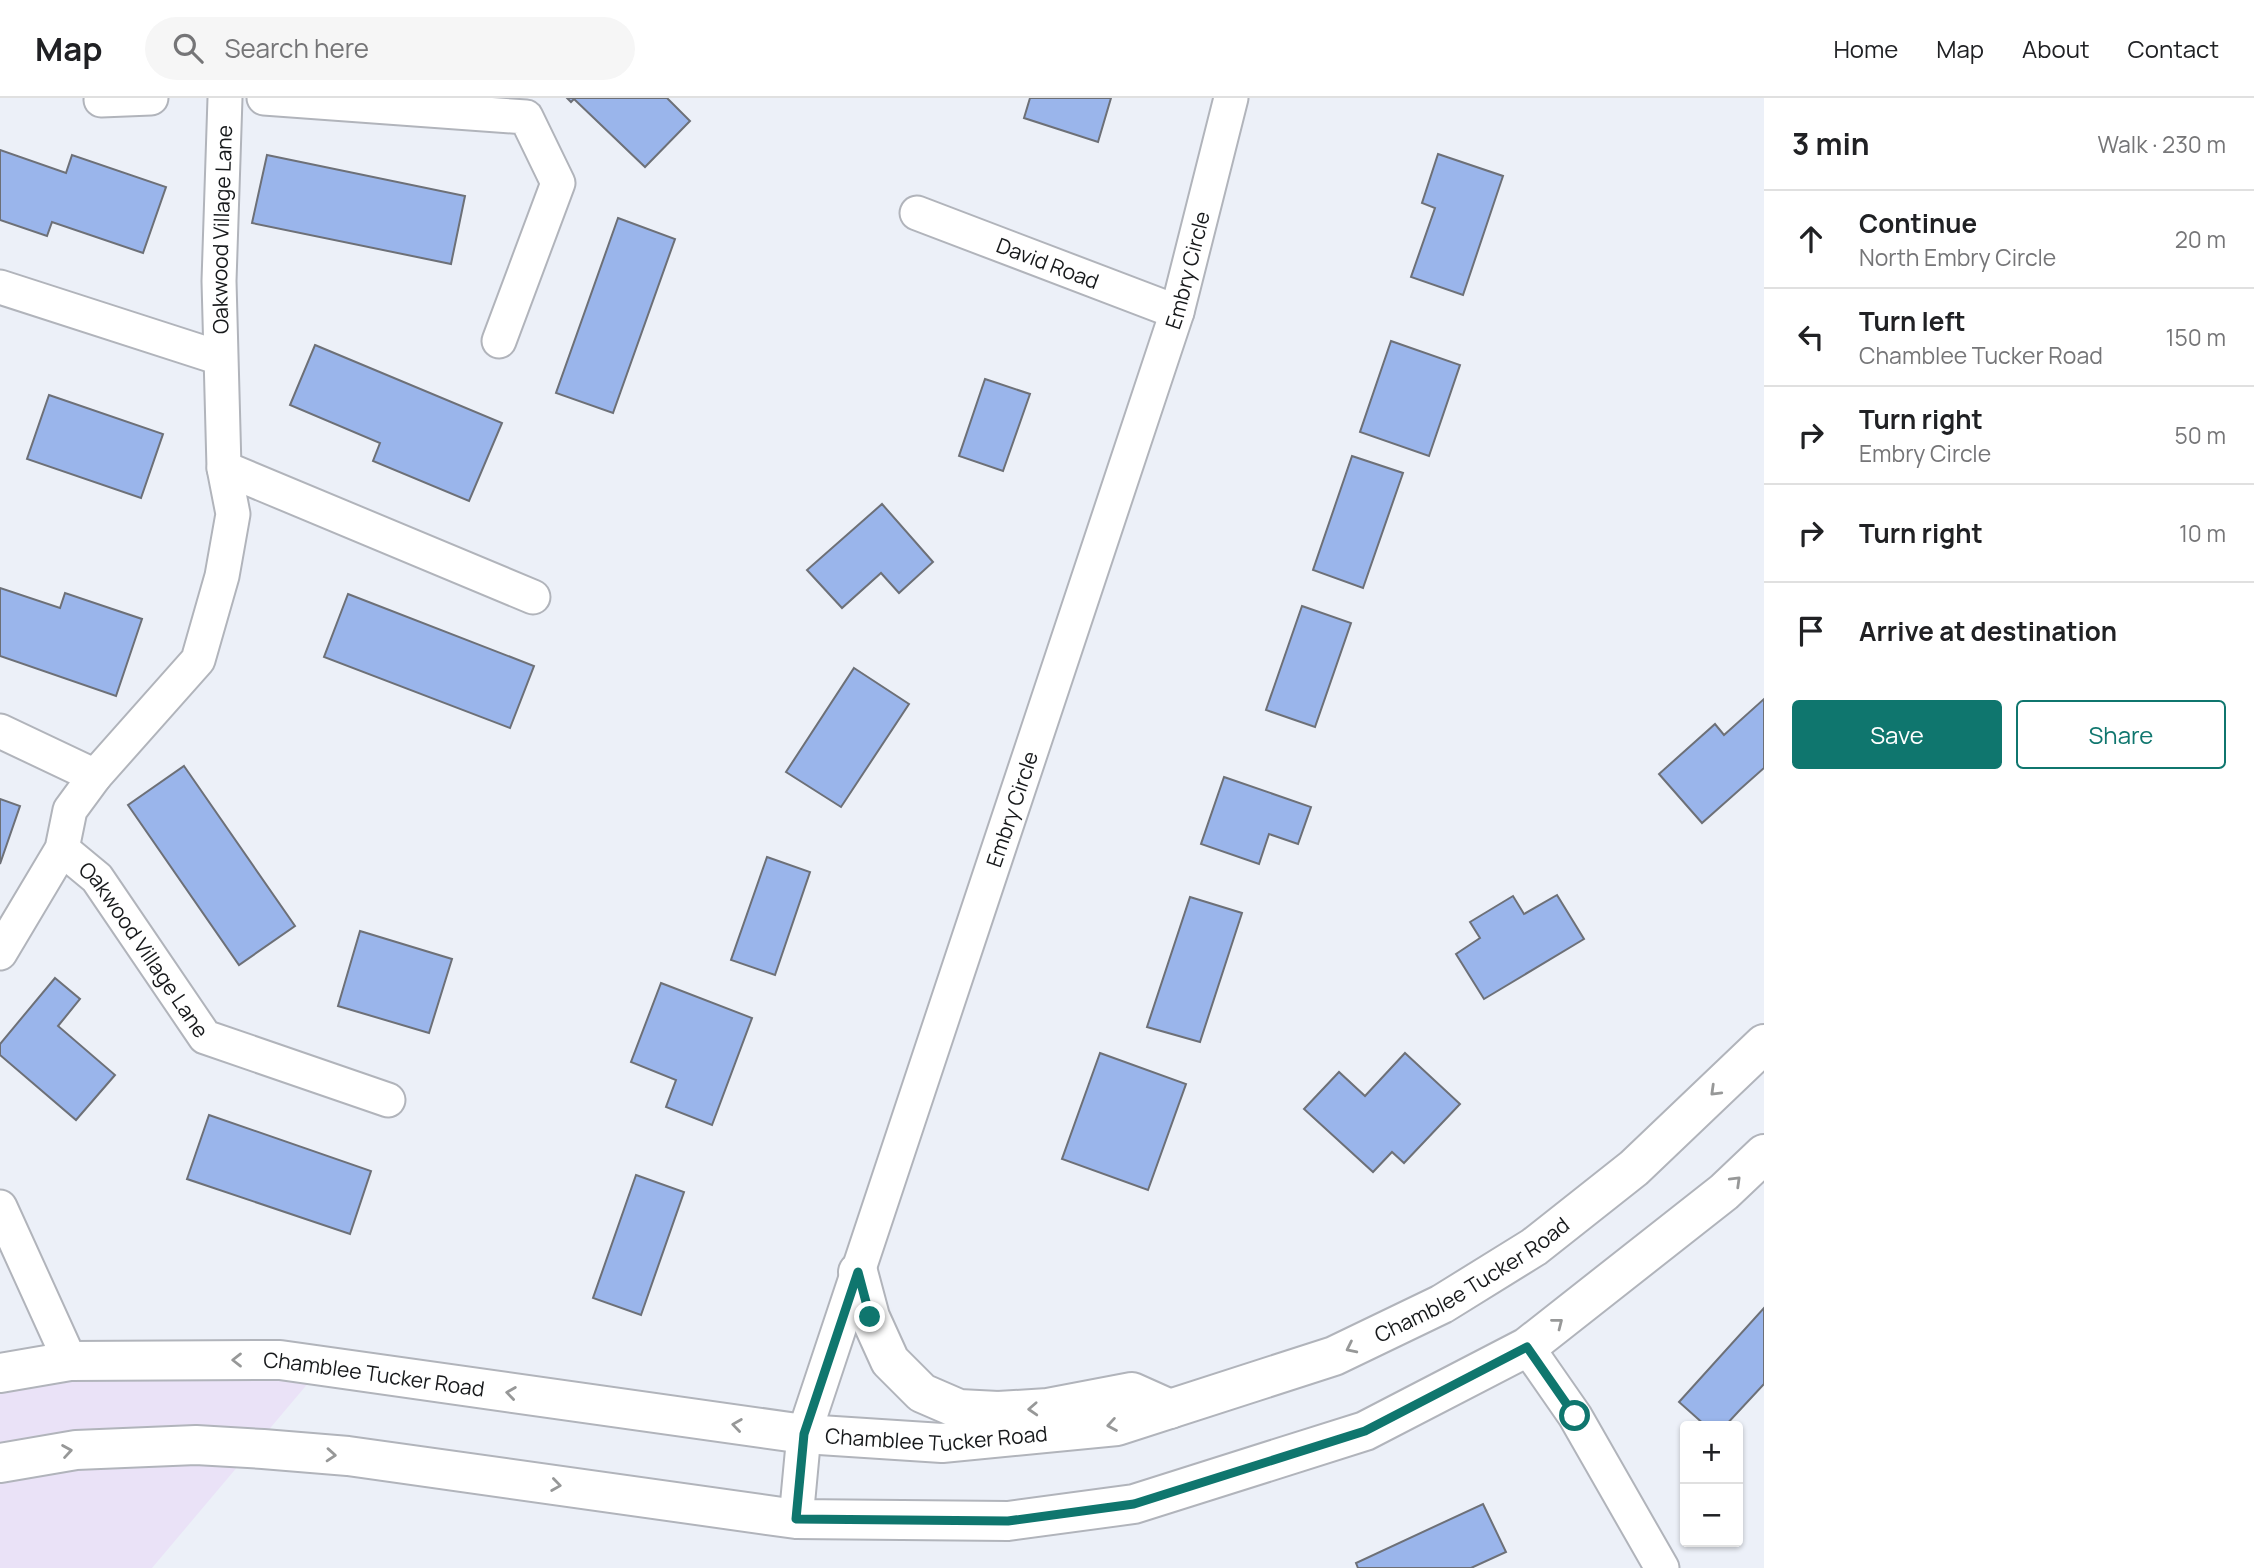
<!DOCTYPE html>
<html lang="en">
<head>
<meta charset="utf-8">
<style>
  :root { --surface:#fff; --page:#f6f6f6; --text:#202124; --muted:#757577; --line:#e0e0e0; --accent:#0f766e }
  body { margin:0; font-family:Manrope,sans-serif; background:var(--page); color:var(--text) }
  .controls { position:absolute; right:21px; bottom:21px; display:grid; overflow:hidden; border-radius:7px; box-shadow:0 2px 5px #0004 }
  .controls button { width:63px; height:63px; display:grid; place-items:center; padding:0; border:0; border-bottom:2px solid var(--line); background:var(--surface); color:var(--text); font:35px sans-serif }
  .stop { position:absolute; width:21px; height:21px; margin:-16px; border:5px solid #0f766e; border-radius:50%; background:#fff }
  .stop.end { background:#0f766e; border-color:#fff; box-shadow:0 2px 7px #0008 }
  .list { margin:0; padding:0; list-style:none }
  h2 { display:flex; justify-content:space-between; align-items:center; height:91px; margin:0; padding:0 28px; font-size:30px }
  h2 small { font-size:23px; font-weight:400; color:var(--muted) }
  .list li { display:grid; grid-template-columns:46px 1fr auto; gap:21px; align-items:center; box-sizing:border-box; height:98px; padding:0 28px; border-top:2px solid var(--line) }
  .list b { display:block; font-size:26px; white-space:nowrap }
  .list p { margin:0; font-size:23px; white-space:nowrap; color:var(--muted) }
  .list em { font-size:23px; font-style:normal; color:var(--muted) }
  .actions { display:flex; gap:14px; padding:21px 28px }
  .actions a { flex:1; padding:16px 0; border:2px solid var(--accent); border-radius:7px; text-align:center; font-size:24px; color:var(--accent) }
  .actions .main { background:var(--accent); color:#fff }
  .icon { flex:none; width:38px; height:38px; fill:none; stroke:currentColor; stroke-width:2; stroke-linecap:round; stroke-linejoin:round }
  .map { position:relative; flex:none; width:1764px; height:1470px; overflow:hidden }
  header { display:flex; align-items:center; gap:42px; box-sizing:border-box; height:98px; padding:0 35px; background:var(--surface); border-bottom:2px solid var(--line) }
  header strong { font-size:33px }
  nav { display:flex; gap:38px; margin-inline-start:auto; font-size:24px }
  .search { width:490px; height:63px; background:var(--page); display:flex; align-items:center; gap:18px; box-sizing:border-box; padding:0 24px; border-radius:38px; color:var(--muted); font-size:26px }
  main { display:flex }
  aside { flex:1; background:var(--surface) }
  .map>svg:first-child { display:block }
</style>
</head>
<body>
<header>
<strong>Map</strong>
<div class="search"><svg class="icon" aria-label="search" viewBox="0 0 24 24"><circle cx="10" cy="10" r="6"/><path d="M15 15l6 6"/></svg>Search here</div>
<nav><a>Home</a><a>Map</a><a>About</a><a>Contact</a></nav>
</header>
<main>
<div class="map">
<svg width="1764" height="1470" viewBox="0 0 1764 1470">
  <rect width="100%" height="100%" fill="#ecf0f8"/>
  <polygon fill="#eae2f7" points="326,1264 152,1470 0,1470 0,1292 55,1271"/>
  <g fill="#9ab5eb" stroke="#6d7077" stroke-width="2">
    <polygon points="567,0 667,0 690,23 645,69 574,1 571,4"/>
    <polygon points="1030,0 1111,0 1098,44 1024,20"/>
    <polygon points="0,52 66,75 72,57 166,89 143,155 52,124 47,138 0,122"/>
    <polygon points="1438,56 1503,78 1463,197 1411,179 1435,110 1422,105"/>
    <polygon points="267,57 465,98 451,166 252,125"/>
    <polygon points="618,120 675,141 613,315 556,295"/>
    <polygon points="1391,243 1460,267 1429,358 1360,334"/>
    <polygon points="315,247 502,325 469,403 373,363 380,345 290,307"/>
    <polygon points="985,281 1030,296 1003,373 959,358"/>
    <polygon points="49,297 163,336 141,400 27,361"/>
    <polygon points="1352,358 1403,375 1363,490 1313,472"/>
    <polygon points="882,406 933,464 899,495 881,475 842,510 807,472"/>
    <polygon points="0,490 60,510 65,495 142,521 116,598 0,558"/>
    <polygon points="348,496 534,568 510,630 324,559"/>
    <polygon points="1302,508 1351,525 1315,629 1266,612"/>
    <polygon points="854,570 909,606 841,709 786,674"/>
    <polygon points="1764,601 1764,670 1702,725 1659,676 1715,626 1724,637"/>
    <polygon points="184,668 295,828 239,867 128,707"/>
    <polygon points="1224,679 1311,709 1298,746 1269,736 1259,766 1201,746"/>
    <polygon points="0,701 20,708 0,766"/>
    <polygon points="767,759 810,774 775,877 731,862"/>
    <polygon points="1557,797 1584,841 1484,901 1456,856 1480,840 1470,824 1513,798 1524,816"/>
    <polygon points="1190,799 1242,815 1200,944 1147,929"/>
    <polygon points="360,833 452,861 429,935 338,908"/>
    <polygon points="55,880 80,901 58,928 115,977 76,1022 0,957 0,946"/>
    <polygon points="661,885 752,920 712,1027 666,1009 676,982 631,964"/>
    <polygon points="1100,955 1186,986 1148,1092 1062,1061"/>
    <polygon points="1405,955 1460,1006 1404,1065 1392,1054 1373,1074 1304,1011 1339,974 1365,998"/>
    <polygon points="209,1017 371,1073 350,1136 187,1081"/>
    <polygon points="636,1077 684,1094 641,1217 593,1200"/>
    <polygon points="1764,1210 1764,1286 1725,1328 1706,1328 1679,1304"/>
    <polygon points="1483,1406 1506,1454 1471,1470 1358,1470 1356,1465"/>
  </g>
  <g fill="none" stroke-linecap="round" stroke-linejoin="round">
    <g stroke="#b1b4bb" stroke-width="37">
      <g id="street">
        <polyline points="264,0 526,19 558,85 499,243"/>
        <polyline points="101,2 151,0"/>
        <path id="s1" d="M 917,115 L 1177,214"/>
        <polyline points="0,189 220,260"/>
        <polyline points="224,370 533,499"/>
        <polyline points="0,633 95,678"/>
        <path id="s2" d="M 62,751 L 97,780 L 205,939 L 388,1002"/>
        <path id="s3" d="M 0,855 L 62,751 L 70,712 L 95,678 L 198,562 L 222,478 L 233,416 L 224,370 L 219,183 L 225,0"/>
        <polyline points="0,1109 70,1263"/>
        <polyline points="1527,1249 1575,1318 1662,1470"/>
        <path id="s4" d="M 796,1421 L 804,1336 L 1177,214 L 1231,0"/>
      </g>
    </g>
    <g stroke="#b1b4bb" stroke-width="42">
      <g id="secondary">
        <polyline points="858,1174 870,1219 890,1263 922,1295 959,1311 998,1313 1048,1310 1132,1294 1170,1311"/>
        <path id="s5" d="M 0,1275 L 70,1263 L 280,1262 L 804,1336 L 942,1345 L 1117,1328 L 1334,1258 L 1442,1206 L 1534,1149 L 1634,1070 L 1764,946"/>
        <polyline points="0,1365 76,1352 196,1347 263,1351 348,1358 796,1421 1008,1423 1134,1406 1365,1333 1527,1249 1724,1094 1764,1056"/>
      </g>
    </g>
    <use href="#street" stroke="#fff" stroke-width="33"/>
    <use href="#secondary" stroke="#fff" stroke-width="38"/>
  </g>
  <defs><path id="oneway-chevron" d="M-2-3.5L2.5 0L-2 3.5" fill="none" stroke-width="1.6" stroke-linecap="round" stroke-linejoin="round" transform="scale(1.75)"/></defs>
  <g stroke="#979898">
    <use href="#oneway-chevron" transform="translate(1715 993) rotate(136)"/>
    <use href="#oneway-chevron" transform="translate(1736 1083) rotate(-44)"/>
    <use href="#oneway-chevron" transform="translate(1558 1225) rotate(-38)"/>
    <use href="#oneway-chevron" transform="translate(1351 1250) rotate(154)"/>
    <use href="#oneway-chevron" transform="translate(237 1262) rotate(180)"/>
    <use href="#oneway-chevron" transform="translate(511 1295) rotate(-172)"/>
    <use href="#oneway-chevron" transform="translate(1033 1311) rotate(177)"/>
    <use href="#oneway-chevron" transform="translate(737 1327) rotate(-172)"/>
    <use href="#oneway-chevron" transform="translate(1112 1327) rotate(170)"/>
    <use href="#oneway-chevron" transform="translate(67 1353) rotate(-9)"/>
    <use href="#oneway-chevron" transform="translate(331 1357) rotate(4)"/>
    <use href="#oneway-chevron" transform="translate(556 1387) rotate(8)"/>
  </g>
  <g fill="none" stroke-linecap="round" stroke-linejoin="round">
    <polyline stroke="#0f766e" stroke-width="9" points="870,1219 858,1174 804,1336 796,1421 1008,1423 1134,1406 1365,1333 1527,1249 1575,1318"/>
  </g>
  <g text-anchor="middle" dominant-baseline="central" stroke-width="5" stroke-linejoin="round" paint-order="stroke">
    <g font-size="21" fill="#17191b" stroke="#fdfdff">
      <text stroke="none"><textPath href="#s3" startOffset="794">Oakwood Village Lane</textPath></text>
      <text stroke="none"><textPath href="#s1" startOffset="140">David Road</textPath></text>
      <text stroke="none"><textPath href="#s4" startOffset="1311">Embry Circle</textPath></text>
      <text stroke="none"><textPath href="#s4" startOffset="744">Embry Circle</textPath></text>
      <text stroke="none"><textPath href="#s2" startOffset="131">Oakwood Village Lane</textPath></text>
      <text stroke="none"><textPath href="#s5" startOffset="1510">Chamblee Tucker Road</textPath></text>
      <text stroke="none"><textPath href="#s5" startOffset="376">Chamblee Tucker Road</textPath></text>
      <text stroke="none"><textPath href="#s5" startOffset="943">Chamblee Tucker Road</textPath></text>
    </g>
  </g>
</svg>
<div class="controls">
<button>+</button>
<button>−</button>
</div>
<div class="stop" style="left:1575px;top:1318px"></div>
<div class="stop end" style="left:870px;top:1219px"></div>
</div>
<aside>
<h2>3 min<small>Walk · 230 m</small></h2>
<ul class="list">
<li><svg class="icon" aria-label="ahead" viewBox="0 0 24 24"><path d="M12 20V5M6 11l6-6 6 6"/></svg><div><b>Continue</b><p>North Embry Circle</p></div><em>20 m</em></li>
<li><svg class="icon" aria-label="left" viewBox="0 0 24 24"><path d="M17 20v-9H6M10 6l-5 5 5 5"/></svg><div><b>Turn left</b><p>Chamblee Tucker Road</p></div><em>150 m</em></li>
<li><svg class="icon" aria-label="right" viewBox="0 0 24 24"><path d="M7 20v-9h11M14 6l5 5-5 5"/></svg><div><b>Turn right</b><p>Embry Circle</p></div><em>50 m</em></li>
<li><svg class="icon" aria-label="right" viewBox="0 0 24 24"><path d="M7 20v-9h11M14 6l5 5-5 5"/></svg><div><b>Turn right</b></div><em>10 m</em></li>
<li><svg class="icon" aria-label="arrive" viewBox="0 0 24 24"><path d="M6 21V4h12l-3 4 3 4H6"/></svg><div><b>Arrive at destination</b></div></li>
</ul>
<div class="actions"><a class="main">Save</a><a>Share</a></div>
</aside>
</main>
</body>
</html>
